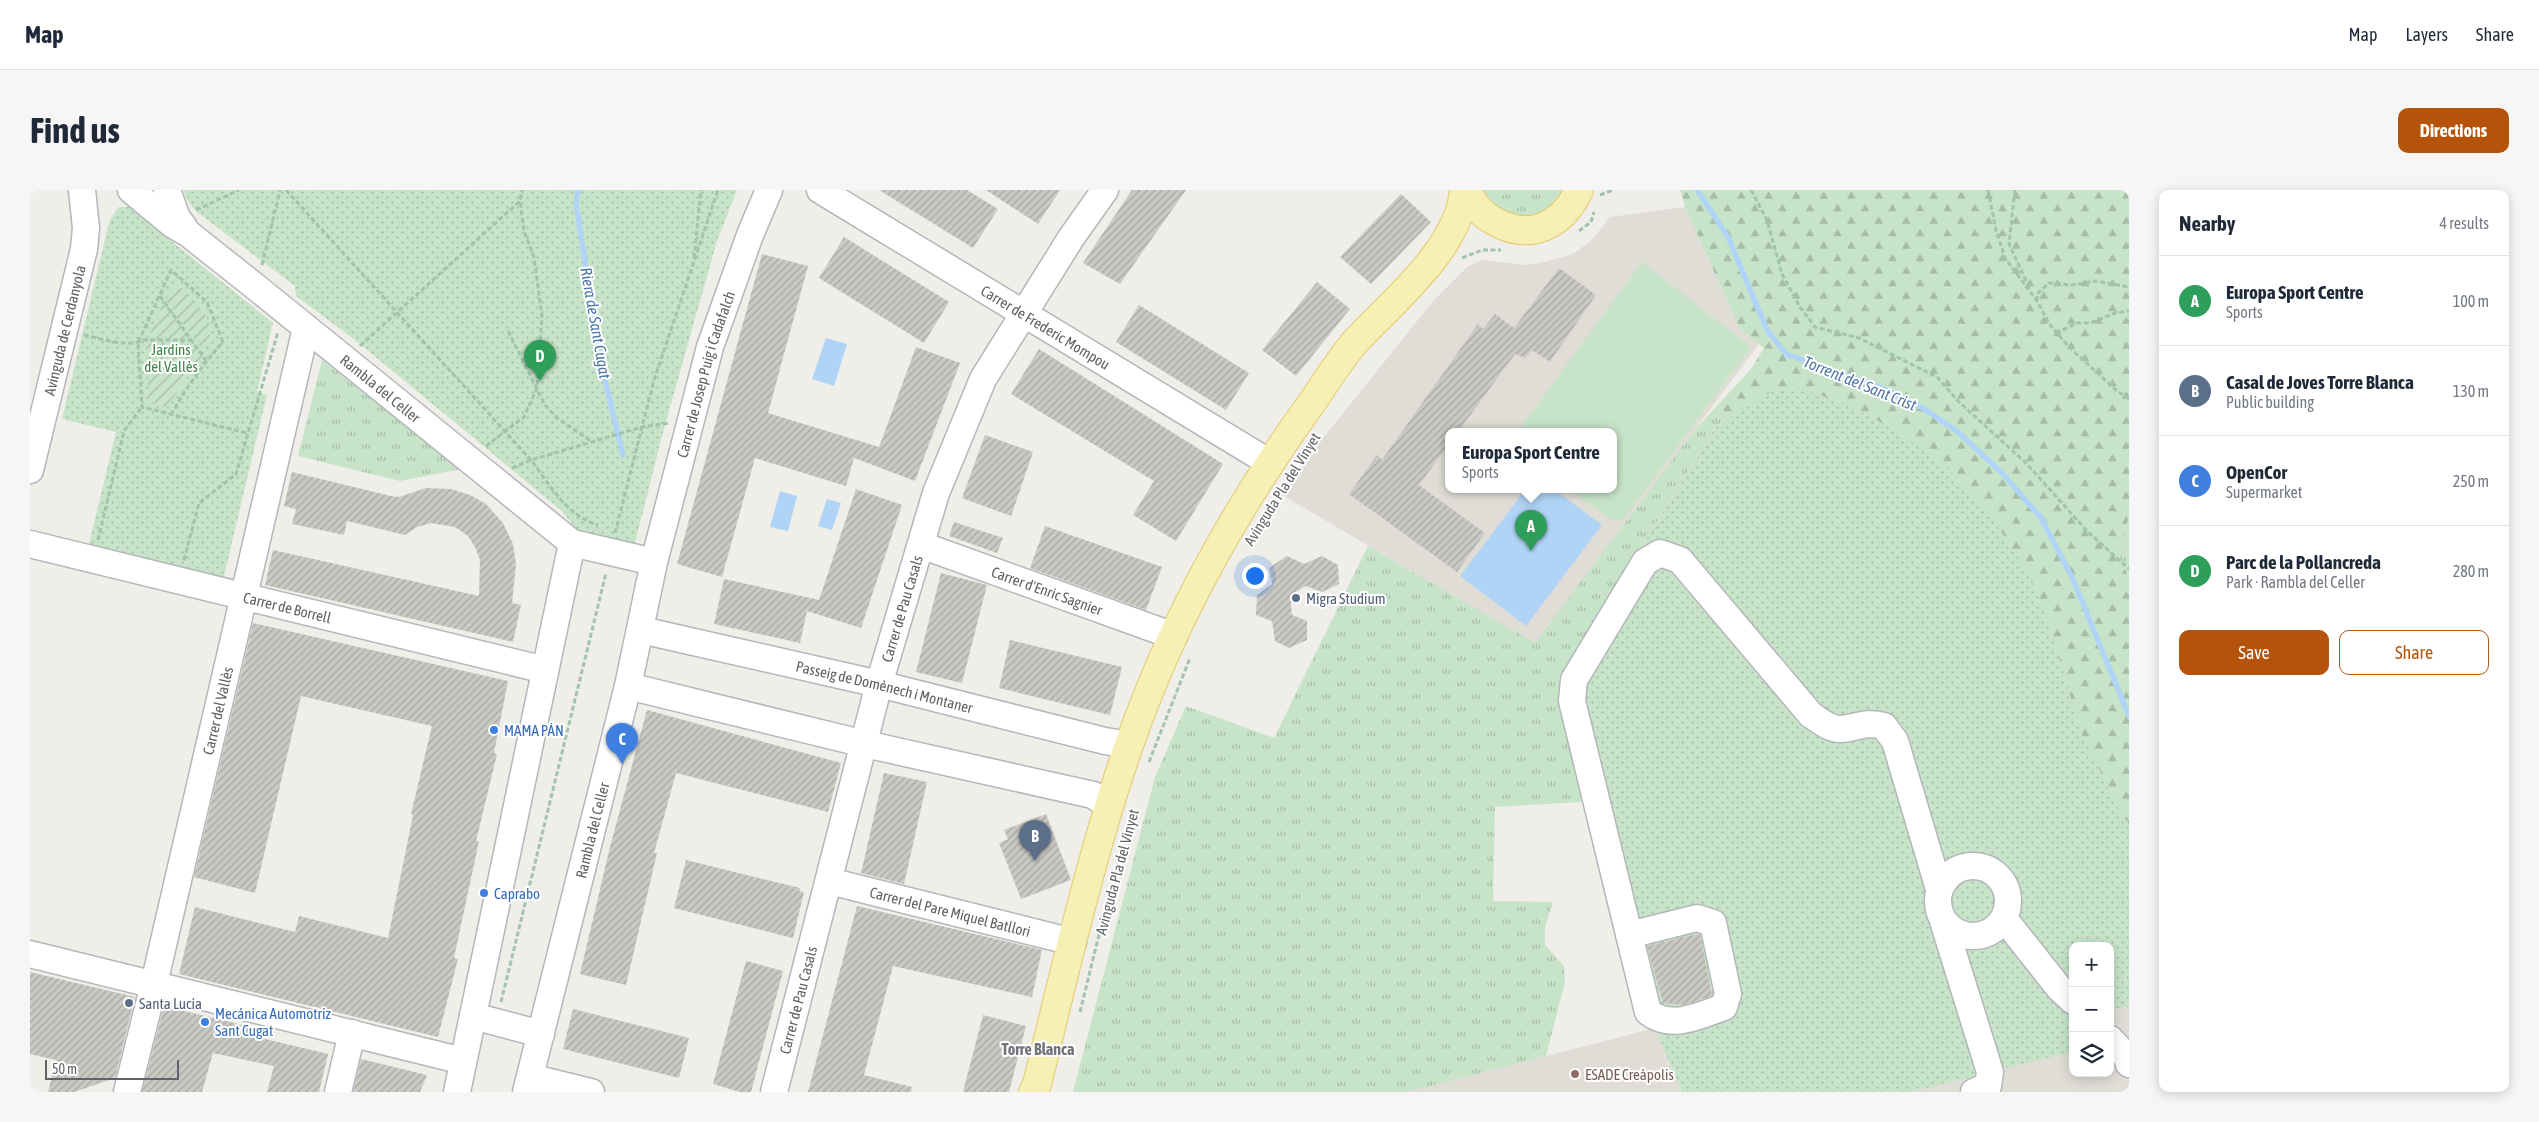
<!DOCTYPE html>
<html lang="en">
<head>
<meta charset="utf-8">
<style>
  :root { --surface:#fff; --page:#f6f6f7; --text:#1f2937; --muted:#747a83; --line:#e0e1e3; --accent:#b45309 }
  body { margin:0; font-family:"Asap Condensed",sans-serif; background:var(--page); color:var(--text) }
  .controls { position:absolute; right:15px; bottom:15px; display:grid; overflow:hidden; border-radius:10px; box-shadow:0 2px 12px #0003 }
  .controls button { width:45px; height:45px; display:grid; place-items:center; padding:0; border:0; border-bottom:1px solid var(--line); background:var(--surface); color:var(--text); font:25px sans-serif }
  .scale { position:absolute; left:15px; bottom:12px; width:134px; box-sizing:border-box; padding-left:5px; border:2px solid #5f6266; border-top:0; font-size:14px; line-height:18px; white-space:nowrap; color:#5f6266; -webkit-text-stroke:4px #fff; paint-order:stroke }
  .you { position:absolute; left:1224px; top:385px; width:18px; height:18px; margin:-12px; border:4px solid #fff; border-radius:50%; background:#1a73e8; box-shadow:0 0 0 8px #1a73e833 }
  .badge { display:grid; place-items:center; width:32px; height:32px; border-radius:50%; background:var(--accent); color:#fff; font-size:16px; font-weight:700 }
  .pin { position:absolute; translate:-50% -41px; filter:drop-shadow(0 1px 2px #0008) }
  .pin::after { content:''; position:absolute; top:26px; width:18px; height:15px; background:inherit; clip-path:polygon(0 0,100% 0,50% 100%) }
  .popup { position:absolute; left:1415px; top:238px; width:172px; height:65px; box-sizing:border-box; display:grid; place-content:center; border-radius:10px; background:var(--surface); filter:drop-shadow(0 1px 4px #0005); font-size:16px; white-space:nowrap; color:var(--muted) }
  .popup b { font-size:19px; color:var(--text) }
  .popup::after { content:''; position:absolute; left:50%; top:100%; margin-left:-10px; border:10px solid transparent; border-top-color:var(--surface) }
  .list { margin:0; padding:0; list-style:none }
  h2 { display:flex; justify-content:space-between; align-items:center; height:65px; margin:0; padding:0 20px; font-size:21px }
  h2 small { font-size:16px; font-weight:400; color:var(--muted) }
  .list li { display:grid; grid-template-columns:32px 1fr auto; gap:15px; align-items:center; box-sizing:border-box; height:90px; padding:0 20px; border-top:1px solid var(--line) }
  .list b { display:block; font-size:19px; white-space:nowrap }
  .list p { margin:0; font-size:16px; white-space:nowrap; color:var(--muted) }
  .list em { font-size:16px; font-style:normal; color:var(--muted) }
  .actions { display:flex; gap:10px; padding:15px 20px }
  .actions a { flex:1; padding:11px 0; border:1px solid var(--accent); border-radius:10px; text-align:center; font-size:18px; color:var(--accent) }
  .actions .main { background:var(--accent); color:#fff }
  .icon { flex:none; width:28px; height:28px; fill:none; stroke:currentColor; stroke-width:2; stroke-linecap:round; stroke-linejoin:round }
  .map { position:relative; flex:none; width:2099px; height:902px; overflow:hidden; border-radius:10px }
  header { display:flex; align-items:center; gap:30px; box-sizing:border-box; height:70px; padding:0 25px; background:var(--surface); border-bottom:1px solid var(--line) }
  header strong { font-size:24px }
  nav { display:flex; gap:28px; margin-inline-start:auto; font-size:18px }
  .intro { display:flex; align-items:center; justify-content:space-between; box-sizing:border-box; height:120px; padding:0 30px }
  h1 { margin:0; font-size:35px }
  .button { padding:12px 22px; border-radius:10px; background:var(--accent); color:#fff; font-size:18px; font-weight:700 }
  main { display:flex; gap:30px; padding:0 30px }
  aside { flex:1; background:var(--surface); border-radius:10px; box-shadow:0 2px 12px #0003 }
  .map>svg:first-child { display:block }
</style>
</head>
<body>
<header>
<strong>Map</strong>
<nav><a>Map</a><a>Layers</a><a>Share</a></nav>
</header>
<div class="intro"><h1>Find us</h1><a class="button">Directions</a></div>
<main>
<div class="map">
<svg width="2099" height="902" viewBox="0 0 2099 902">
  <defs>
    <pattern id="grass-tufts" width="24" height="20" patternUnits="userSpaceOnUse" patternTransform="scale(1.25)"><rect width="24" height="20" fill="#c7e4c9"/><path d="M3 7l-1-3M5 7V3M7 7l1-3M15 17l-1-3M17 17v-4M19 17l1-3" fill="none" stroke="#a5bca7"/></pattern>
    <pattern id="forest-firs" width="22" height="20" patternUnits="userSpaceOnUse" patternTransform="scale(1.25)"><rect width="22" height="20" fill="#c7e4c9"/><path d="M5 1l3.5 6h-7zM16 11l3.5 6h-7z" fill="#a5bca7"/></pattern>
    <pattern id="park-dots" width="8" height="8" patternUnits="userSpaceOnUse" patternTransform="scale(1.25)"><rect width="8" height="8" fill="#c7e4c9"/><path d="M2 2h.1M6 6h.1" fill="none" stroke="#a5bca7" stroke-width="1.8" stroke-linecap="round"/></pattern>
    <pattern id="garden-furrows" width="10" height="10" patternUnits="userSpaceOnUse" patternTransform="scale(1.25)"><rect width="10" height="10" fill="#c7e4c9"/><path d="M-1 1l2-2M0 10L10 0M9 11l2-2" fill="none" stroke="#a5bca7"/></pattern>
    <pattern id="building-hatch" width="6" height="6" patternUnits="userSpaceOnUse" patternTransform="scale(1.25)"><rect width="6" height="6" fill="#cbc9c4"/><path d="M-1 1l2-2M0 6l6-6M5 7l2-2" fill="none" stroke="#a8a7a3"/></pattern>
  </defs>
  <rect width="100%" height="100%" fill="#efeee8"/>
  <g fill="#dfddd6" fill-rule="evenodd">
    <path d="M 1655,17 L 1710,139 L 1729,154 L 1505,454 L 1249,303 L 1404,110 L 1437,77 L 1452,70 L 1496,75 L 1514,72 L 1543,64 L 1561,51 L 1580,27 ZM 1418,242 L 1584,242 L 1584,300 L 1418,300 Z"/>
    <polygon points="2099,817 2099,902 1881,902 2043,860 2043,883 2080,883 2080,819"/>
    <polygon points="1625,838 1652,902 1377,902"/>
  </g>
  <g fill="url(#grass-tufts)">
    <polygon points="1451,0 1540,0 1505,30 1466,21"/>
    <polygon points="292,170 431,279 370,291 268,266"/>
    <polygon points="1697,205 1697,229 1686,237 1538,474 1568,611 1465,617 1463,711 1523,712 1515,737 1515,755 1534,776 1535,792 1516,866 1377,902 1043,902 1125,587 1156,516 1244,548 1338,356 1505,453 1663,242"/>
    <polygon points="2099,325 2099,388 2089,366"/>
  </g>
  <polygon fill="url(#forest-firs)" points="1650,0 2099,0 2099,325 2089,366 2099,388 2099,767 2080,756 1698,243 1691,221 1697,205 1721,179 1734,158 1710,139 1655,17"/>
  <g fill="url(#park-dots)">
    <polygon points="153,0 707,0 687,51 633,242 604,357 550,344 532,321 325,150 266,106 265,96 167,22 159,13"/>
    <polygon points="89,17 99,17 243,133 227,202 237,205 193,390 58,358 86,242 32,229 80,29"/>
    <polygon points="1769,198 1819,215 1868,242 1917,277 1958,321 1994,377 2014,417 2051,542 2089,620 2099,634 2099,817 2080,819 2080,756 2043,756 2041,862 1881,902 1652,902 1618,822 1538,474 1686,237 1741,202"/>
  </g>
  <g fill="url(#garden-furrows)">
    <path d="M 148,94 C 165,112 194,134 173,161 L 136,110 Z"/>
    <polygon points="133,113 162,150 118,148"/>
    <polygon points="116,153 164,154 172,166 136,218 119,211"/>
  </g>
  <polygon fill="#c7e4c9" points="1612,72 1721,157 1593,330 1582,330 1539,300 1584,300 1584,242 1487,242"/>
  <g fill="#b0d4f6">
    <polygon points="796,148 817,154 804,196 782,189"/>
    <polygon points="1495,300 1525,300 1572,335 1496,436 1430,386"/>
    <polygon points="750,301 767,306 758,341 740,337"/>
    <polygon points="797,309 811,313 802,340 788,336"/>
  </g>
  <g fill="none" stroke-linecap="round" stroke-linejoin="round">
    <g stroke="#b0d4f6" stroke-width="5.5">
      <polyline points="548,0 546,13 570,169 593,265"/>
      <polyline points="1667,0 1698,47 1737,140 1756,164 1849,197 1893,218 1928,242 1972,283 2011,328 2042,387 2099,526"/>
    </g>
  </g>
  <g fill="url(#building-hatch)">
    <polygon points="849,0 937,0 968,19 943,58"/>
    <polygon points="956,0 1030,0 1008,34"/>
    <polygon points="1102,0 1156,0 1090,94 1053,73"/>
    <polygon points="1371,4 1401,32 1341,94 1310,67"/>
    <polygon points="814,47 919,112 894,153 789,88"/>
    <polygon points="732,64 778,76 738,223 849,257 886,157 930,173 885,291 824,268 816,296 725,268 692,387 647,374"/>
    <polygon points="1529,78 1566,105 1520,172 1502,160 1495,168 1485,164 1428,242 1418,242 1418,255 1389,295 1455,343 1427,382 1319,304 1347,265 1352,270 1448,134 1453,139 1465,124 1484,138"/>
    <polygon points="1287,92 1320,119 1266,186 1232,160"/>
    <polygon points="1109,115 1219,183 1196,220 1086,152"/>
    <polygon points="1009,159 1193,274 1146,351 1103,325 1124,291 981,204"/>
    <polygon points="955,245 1003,262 981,326 932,308"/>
    <polygon points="262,282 361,306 369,307 396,298 421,299 440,305 456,314 473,333 483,354 486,375 482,413 491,415 483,452 235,395 243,360 449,406 450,370 445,357 438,346 425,337 401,333 387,337 375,345 317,331 314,345 262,334 266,319 254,316"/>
    <polygon points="826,299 872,315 831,438 777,421 770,453 684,434 694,389 789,410"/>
    <polygon points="924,332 973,348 967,363 919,346"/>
    <polygon points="1015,336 1132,377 1116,420 1000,378"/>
    <polygon points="1257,366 1274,374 1292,366 1308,375 1309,394 1292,402 1276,396 1260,405 1262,425 1277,431 1277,450 1259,458 1245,451 1242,431 1226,425 1227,405 1242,394 1239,378"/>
    <polygon points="911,383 957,395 932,493 886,482"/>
    <polygon points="223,433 478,491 464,563 467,564 446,651 449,651 424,768 428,769 408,847 149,784 165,717 265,742 269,726 358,748 383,625 381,624 402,536 271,506 225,703 164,687"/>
    <polygon points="980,450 1092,477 1080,525 969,498"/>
    <polygon points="617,520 811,573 798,622 646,583 624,663 627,663 596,795 550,784 580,657"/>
    <polygon points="854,583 897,592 874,694 831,683"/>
    <polygon points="1016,624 1041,690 991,709 969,653 978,649 974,640"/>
    <polygon points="656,670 770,698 769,701 774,702 763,748 644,718"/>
    <polygon points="827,716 1012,760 1002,807 863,776 834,885 882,897 881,902 778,902"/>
    <polygon points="1667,744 1670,745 1682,806 1653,815 1633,813 1617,756"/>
    <polygon points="716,771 753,781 721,902 710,902 683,894"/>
    <polygon points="0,782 105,807 85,888 44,902 18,902 26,870 0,864"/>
    <polygon points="134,816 233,840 231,848 298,864 289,902 237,902 244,876 183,863 172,902 112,902"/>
    <polygon points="543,819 659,848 649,888 533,859"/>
    <polygon points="953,825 996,836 979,902 933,902"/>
    <polygon points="331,869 397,885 390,902 323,902"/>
  </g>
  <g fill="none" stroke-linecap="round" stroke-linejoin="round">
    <g stroke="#b4b7ba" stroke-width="29">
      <g id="minor">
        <path id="s1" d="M 101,0 L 142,34 L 159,44 L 227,98 L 542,353 L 624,372"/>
        <polyline points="137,0 147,28 154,37"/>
        <path id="s2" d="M 790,0 L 1240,273"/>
        <path id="s3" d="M 0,280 L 54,59 L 56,38 L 52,0"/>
        <path id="s4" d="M 0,354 L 515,480"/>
        <path id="s5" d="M 891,355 L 1144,446"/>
        <path id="s6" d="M 611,440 L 849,494 L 1075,551 L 1099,555"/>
        <polyline points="598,496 835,554 1063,605 1079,616"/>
        <circle cx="1943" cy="711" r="35"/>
        <path id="s7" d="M 799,691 L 1043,752"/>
        <polyline points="1913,731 1960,882 1958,896 1944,902"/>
        <polyline points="1973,732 1980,736 2029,798 2043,811"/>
        <path d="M 1599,745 L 1667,728 L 1683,733 L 1698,804 L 1694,817 C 1669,826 1641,840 1618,822 L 1542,511 L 1544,490 L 1615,372 L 1630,363 L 1650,370 L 1781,525 C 1789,530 1799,539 1810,539 C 1827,538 1835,531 1854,536 L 1865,551 L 1909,699"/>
        <polyline points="0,764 433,871"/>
        <polyline points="443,826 511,844"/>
        <polyline points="2080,849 2096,866 2099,874"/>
        <polyline points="500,887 561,902"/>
        <path id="s8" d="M 97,902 L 124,794 L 276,138"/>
        <polyline points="308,902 322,843"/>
        <polyline points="427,902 542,353"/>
        <path id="s9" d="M 496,902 L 598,496 L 624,372 L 680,157 L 720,45 L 739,0"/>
        <path id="s10" d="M 744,902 L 849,494 L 906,303 L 953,189 L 1041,48 L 1075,0"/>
      </g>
    </g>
    <g stroke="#e3c86d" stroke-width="30">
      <g id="major">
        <path d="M 1438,0 C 1442,15 1451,24 1464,31 C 1500,52 1533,35 1549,0"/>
        <path d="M 1003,902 L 1007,894 C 1035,782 1060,668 1098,558 C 1141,433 1206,317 1283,211 C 1296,192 1309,171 1324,153 C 1362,112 1429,59 1434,0"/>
      </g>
    </g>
    <g stroke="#a0c4ad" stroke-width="3" stroke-dasharray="5 2.5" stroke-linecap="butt">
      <path d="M 256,0 L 501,270 C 519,294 537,326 568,335"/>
      <polyline points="1721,0 1737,30 1752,84 1770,117 1785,137 1829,148 1907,187 1929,212 1996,273 2057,341 2099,379"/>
      <polyline points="1958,0 1966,40 1975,68 2007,111 2020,135 2039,157 2086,200 2099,209"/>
      <polyline points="1985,0 1979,54 2000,99"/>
      <polyline points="1570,5 1583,0"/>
      <polyline points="166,20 209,0"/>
      <polyline points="1549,41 1561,32 1564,22"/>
      <polyline points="664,68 671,0"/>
      <polyline points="1432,68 1452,60 1471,60"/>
      <polyline points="232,75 250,0"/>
      <polyline points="130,106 176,171"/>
      <polyline points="2007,111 2007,104 2019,93 2042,95 2066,91 2099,97"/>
      <polyline points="478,141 515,215 527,228 561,251"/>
      <polyline points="2026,143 2047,133 2060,133 2085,123 2099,121"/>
      <path d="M 54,145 C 72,149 97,158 114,150 L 162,150"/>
      <polyline points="330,156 490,11 492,0"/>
      <path d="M 141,225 C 156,198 172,175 193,152 L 177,112 L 141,80 L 108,153 L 112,217 L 217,243"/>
      <polyline points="456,256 494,227 507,198 512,126 504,67 494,41 490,11"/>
      <polyline points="482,278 501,270 612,237 639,233"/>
      <polyline points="585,343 624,190 688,0"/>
      <polyline points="68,350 94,241 112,217"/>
      <polyline points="154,370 169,313 206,284 248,142"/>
      <polyline points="1119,572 1160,468"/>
      <polyline points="471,812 576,383"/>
      <polyline points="1050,822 1079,704"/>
    </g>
    <use href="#minor" stroke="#fff" stroke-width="26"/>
    <use href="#major" stroke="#f7f0b5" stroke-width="28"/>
  </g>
  <g fill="#5c6f8a" stroke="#fff" stroke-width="2">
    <circle cx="1266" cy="408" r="5"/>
    <circle cx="99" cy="813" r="5"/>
  </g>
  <g fill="#3f7fe0" stroke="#fff" stroke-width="2">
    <circle cx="464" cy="540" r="5"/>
    <circle cx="454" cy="703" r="5"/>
    <circle cx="175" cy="832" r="5"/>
  </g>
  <circle fill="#8d6e63" stroke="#fff" stroke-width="2" cx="1545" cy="884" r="5"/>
  <g text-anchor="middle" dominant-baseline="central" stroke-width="4" stroke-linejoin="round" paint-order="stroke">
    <g font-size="15" fill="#5f6266" stroke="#fff">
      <text stroke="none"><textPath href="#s2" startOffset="264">Carrer de Frederic Mompou</textPath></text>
      <text stroke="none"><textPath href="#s3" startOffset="144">Avinguda de Cerdanyola</textPath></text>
      <text stroke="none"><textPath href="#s9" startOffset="740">Carrer de Josep Puig i Cadafalch</textPath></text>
      <text stroke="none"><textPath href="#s1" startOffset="319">Rambla del Celler</textPath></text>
      <text transform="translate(1252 299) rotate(-58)">Avinguda Pla del Vinyet</text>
      <text stroke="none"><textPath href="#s5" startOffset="134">Carrer d'Enric Sagnier</textPath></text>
      <text stroke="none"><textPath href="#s4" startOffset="265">Carrer de Borrell</textPath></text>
      <text stroke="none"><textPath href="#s10" startOffset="500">Carrer de Pau Casals</textPath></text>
      <text stroke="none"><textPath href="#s6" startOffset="250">Passeig de Domènech i Montaner</textPath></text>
      <text stroke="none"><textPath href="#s8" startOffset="392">Carrer del Vallès</textPath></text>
      <text stroke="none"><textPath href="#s9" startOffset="270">Rambla del Celler</textPath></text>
      <text transform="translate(1087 682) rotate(-75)">Avinguda Pla del Vinyet</text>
      <text stroke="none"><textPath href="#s7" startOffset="125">Carrer del Pare Miquel Batllori</textPath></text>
      <text stroke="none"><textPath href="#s10" startOffset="95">Carrer de Pau Casals</textPath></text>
    </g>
    <g font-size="15" fill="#408447" stroke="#fff">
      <text x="141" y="159">Jardins<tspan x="141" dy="17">del Vallès</tspan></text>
    </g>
    <g font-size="15" fill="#4e5e75" stroke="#fff" text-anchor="start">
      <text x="1276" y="408">Migra Studium</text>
      <text x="109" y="813">Santa Lucía</text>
    </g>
    <g font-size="15" fill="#366cbe" stroke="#fff" text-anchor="start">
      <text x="474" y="540">MAMA PÁN</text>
      <text x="464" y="703">Caprabo</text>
      <text x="185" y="823">Mecánica Automotriz<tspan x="185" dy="17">Sant Cugat</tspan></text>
    </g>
    <g font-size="15" fill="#785e54" stroke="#fff" text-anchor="start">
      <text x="1555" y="884">ESADE Creàpolis</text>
    </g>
    <g font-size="16" font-style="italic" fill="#4e75a7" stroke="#fff">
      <text transform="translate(566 133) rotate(80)">Riera de Sant Cugat</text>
      <text transform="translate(1830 193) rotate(22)">Torrent del Sant Crist</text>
    </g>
    <g font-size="16" font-weight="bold" fill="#707378" stroke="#fff">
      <text x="1008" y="859">Torre Blanca</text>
    </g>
  </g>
</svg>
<div class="controls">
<button>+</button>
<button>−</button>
<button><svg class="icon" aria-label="layers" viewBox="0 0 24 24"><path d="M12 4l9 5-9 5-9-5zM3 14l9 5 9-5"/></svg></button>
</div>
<div class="scale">50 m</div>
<div class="you"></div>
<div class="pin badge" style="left:1501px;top:361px;background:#2e9e5b">A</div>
<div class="popup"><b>Europa Sport Centre</b>Sports</div>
<div class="pin badge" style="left:1005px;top:671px;background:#5c6f8a">B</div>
<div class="pin badge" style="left:592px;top:574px;background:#3f7fe0">C</div>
<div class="pin badge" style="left:510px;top:191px;background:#2e9e5b">D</div>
</div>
<aside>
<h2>Nearby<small>4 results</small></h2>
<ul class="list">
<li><span class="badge" style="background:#2e9e5b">A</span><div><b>Europa Sport Centre</b><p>Sports</p></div><em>100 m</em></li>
<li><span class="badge" style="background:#5c6f8a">B</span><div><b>Casal de Joves Torre Blanca</b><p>Public building</p></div><em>130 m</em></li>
<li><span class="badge" style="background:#3f7fe0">C</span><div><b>OpenCor</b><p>Supermarket</p></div><em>250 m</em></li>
<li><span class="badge" style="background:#2e9e5b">D</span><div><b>Parc de la Pollancreda</b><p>Park · Rambla del Celler</p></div><em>280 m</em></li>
</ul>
<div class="actions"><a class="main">Save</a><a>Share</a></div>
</aside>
</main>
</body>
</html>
